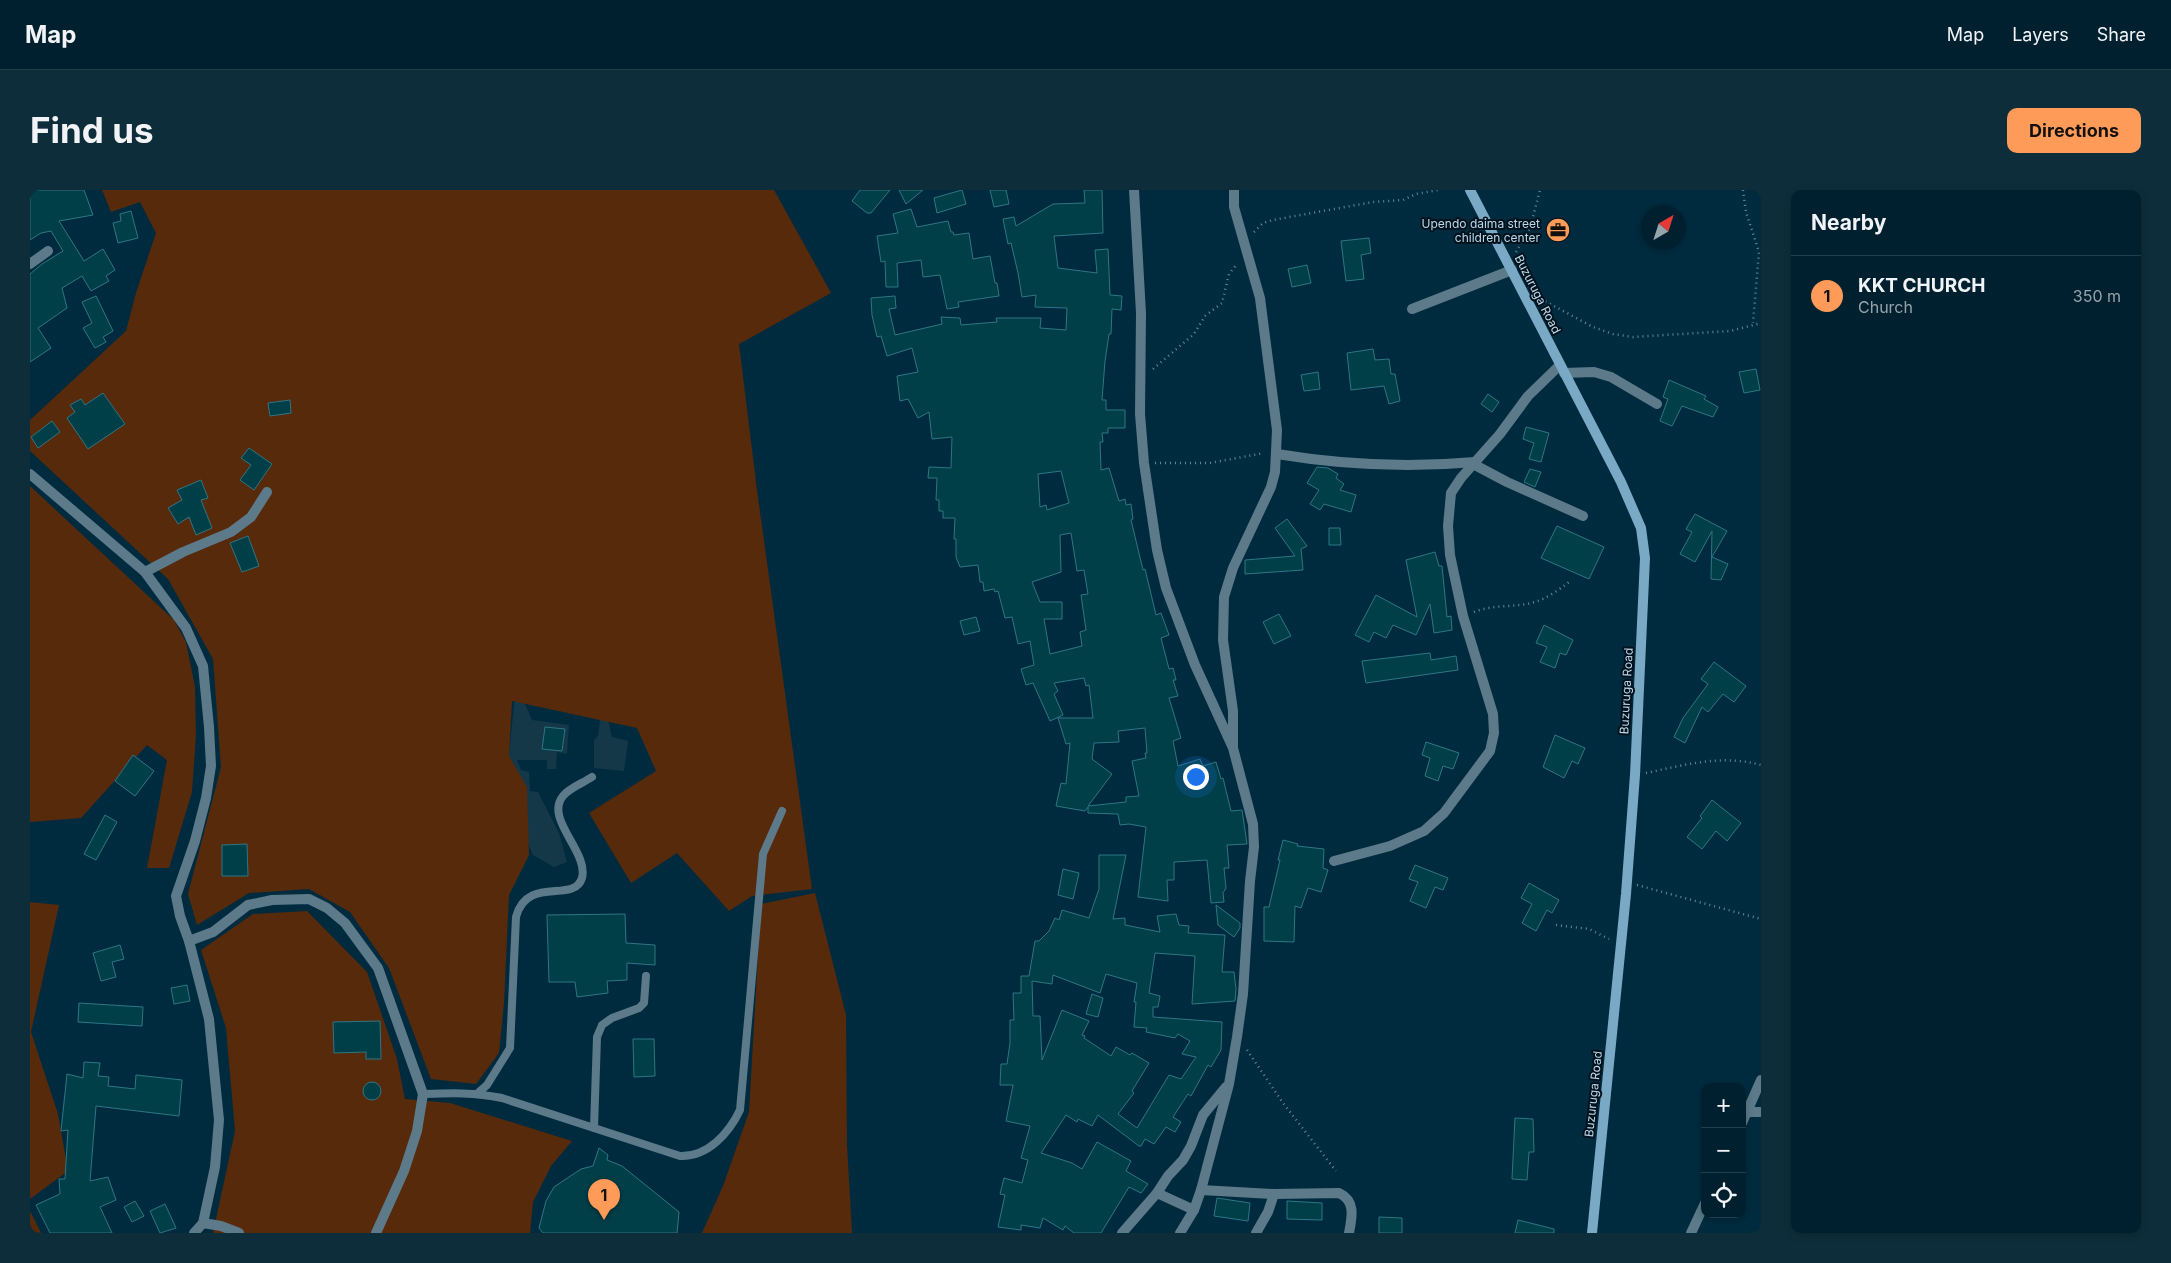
<!DOCTYPE html>
<html lang="en">
<head>
<meta charset="utf-8">
<style>
  :root { --surface:#00202f; --page:#0e2d3b; --text:#f1f3f6; --muted:#95a3aa; --line:#223e4b; --accent:#fe9b58 }
  body { margin:0; font-family:Inter,sans-serif; background:var(--page); color:var(--text) }
  .controls { position:absolute; right:15px; bottom:15px; display:grid; overflow:hidden; border-radius:10px; box-shadow:0 2px 8px #0003 }
  .controls button { width:45px; height:45px; display:grid; place-items:center; padding:0; border:0; border-bottom:1px solid var(--line); background:var(--surface); color:var(--text); font:25px sans-serif }
  .compass { position:absolute; left:1611px; top:15px; width:45px; height:45px; border-radius:50%; background:var(--surface); box-shadow:0 2px 8px #0003; rotate:39deg }
  .you { position:absolute; left:1165px; top:586px; width:18px; height:18px; margin:-12px; border:4px solid #fff; border-radius:50%; background:#1a73e8; box-shadow:0 0 0 8px #1a73e833 }
  .badge { display:grid; place-items:center; width:32px; height:32px; border-radius:50%; background:var(--accent); color:#111; font-size:16px; font-weight:700 }
  .pin { position:absolute; translate:-50% -41px; filter:drop-shadow(0 1px 2px #0008) }
  .pin::after { content:''; position:absolute; top:26px; width:18px; height:15px; background:inherit; clip-path:polygon(0 0,100% 0,50% 100%) }
  .list { margin:0; padding:0; list-style:none }
  h2 { display:flex; justify-content:space-between; align-items:center; height:65px; margin:0; padding:0 20px; font-size:21px }
  h2 small { font-size:16px; font-weight:400; color:var(--muted) }
  .list li { display:grid; grid-template-columns:32px 1fr auto; gap:15px; align-items:center; box-sizing:border-box; height:80px; padding:0 20px; border-top:1px solid var(--line) }
  .list b { display:block; font-size:19px; white-space:nowrap }
  .list p { margin:0; font-size:16px; white-space:nowrap; color:var(--muted) }
  .list em { font-size:16px; font-style:normal; color:var(--muted) }
  .icon { flex:none; width:28px; height:28px; fill:none; stroke:currentColor; stroke-width:2; stroke-linecap:round; stroke-linejoin:round }
  .map { position:relative; flex:none; width:1731px; height:1043px; overflow:hidden; border-radius:10px }
  header { display:flex; align-items:center; gap:30px; box-sizing:border-box; height:70px; padding:0 25px; background:var(--surface); border-bottom:1px solid var(--line) }
  header strong { font-size:24px }
  nav { display:flex; gap:28px; margin-inline-start:auto; font-size:18px }
  .intro { display:flex; align-items:center; justify-content:space-between; box-sizing:border-box; height:120px; padding:0 30px }
  h1 { margin:0; font-size:35px }
  .button { padding:12px 22px; border-radius:10px; background:var(--accent); color:#111; font-size:18px; font-weight:700 }
  main { display:flex; gap:30px; padding:0 30px }
  aside { flex:1; background:var(--surface); border-radius:10px; box-shadow:0 2px 8px #0003 }
  .map>svg:first-child { display:block }
</style>
</head>
<body>
<header>
<strong>Map</strong>
<nav><a>Map</a><a>Layers</a><a>Share</a></nav>
</header>
<div class="intro"><h1>Find us</h1><a class="button">Directions</a></div>
<main>
<div class="map">
<svg width="1731" height="1043" viewBox="0 0 1731 1043">
  <rect width="100%" height="100%" fill="#002b3f"/>
  <g fill="#153849">
    <polygon points="485,506 492,507 502,530 539,535 537,564 527,562 526,579 517,579 517,570 487,570 491,580 499,582 500,601 508,602 529,643 537,672 524,677 503,665 493,642 478,573"/>
    <polygon points="575,518 582,547 598,551 594,581 564,578 564,550 568,546 570,532 567,519"/>
  </g>
  <g fill="#562a0a">
    <polygon points="72,0 744,0 801,103 709,154 727,300 782,699 722,706 699,721 647,663 601,693 559,623 626,581 607,538 482,511 479,566 497,597 499,665 479,705 474,813 469,863 446,894 401,889 359,778 320,722 279,699 219,703 167,735 158,704 191,577 183,469 138,389 0,261 0,230 96,141 106,103 126,43 110,12 81,22"/>
    <polygon points="0,296 144,430 156,452 165,497 166,545 162,602 139,678 117,678 137,570 117,555 51,628 0,632"/>
    <polygon points="785,703 816,825 817,955 822,1043 672,1043 693,996 719,922 731,714"/>
    <polygon points="0,712 29,715 1,842 28,924 38,981 0,1009"/>
    <polygon points="277,721 337,782 367,869 375,909 420,913 542,951 521,976 503,1012 500,1043 183,1043 205,941 196,838 171,760 223,724"/>
    <polygon points="0,1021 11,1043 0,1043"/>
  </g>
  <g fill="#003e48" stroke="#2e7684" fill-rule="evenodd">
    <polygon points="0,0 54,0 63,25 29,31 54,71 73,59 85,80 76,86 79,91 61,101 52,86 32,98 37,118 8,138 21,158 0,172 0,84 12,74 33,61 21,41 11,43 0,50"/>
    <polygon points="830,0 860,0 841,23 837,23 822,11"/>
    <polygon points="869,0 893,0 876,14"/>
    <polygon points="932,0 936,14 907,23 904,8"/>
    <polygon points="960,0 976,0 979,14 964,17"/>
    <path d="M 1054,0 L 1072,0 L 1073,43 L 1024,46 L 1028,78 L 1067,83 L 1065,60 L 1078,59 L 1080,105 L 1092,106 L 1091,120 L 1082,119 L 1081,144 L 1079,144 L 1075,171 L 1072,210 L 1076,210 L 1076,220 L 1095,220 L 1095,238 L 1078,238 L 1078,243 L 1072,243 L 1073,252 L 1070,252 L 1071,280 L 1079,278 L 1089,311 L 1095,309 L 1096,315 L 1101,314 L 1103,329 L 1101,330 L 1113,380 L 1115,379 L 1126,425 L 1131,423 L 1139,445 L 1131,448 L 1139,479 L 1143,478 L 1146,490 L 1143,490 L 1148,506 L 1139,508 L 1151,548 L 1143,551 L 1148,576 L 1170,569 L 1173,576 L 1186,572 L 1191,589 L 1193,588 L 1201,621 L 1212,620 L 1217,654 L 1197,655 L 1199,678 L 1194,678 L 1196,698 L 1193,703 L 1194,712 L 1181,713 L 1177,670 L 1144,672 L 1144,690 L 1137,690 L 1138,711 L 1108,707 L 1116,637 L 1099,634 L 1090,635 L 1088,624 L 1058,623 L 1058,617 L 1055,621 L 1026,616 L 1031,593 L 1036,594 L 1040,553 L 1036,554 L 1028,528 L 1063,528 L 1059,495 L 1056,496 L 1054,488 L 1024,493 L 1028,501 L 1024,504 L 1033,525 L 1020,531 L 1003,493 L 996,495 L 991,479 L 1004,475 L 1000,451 L 988,454 L 982,427 L 975,428 L 968,401 L 965,402 L 964,399 L 954,401 L 953,392 L 950,392 L 948,375 L 930,377 L 926,367 L 926,349 L 924,349 L 925,328 L 913,328 L 913,321 L 909,321 L 909,310 L 906,310 L 907,288 L 898,288 L 899,277 L 921,278 L 922,247 L 902,249 L 899,222 L 888,228 L 878,209 L 870,211 L 867,186 L 888,182 L 882,158 L 857,166 L 851,146 L 847,147 L 842,125 L 841,108 L 865,106 L 866,118 L 859,119 L 865,145 L 912,134 L 911,127 L 930,128 L 931,135 L 967,132 L 966,128 L 1011,128 L 1010,138 L 1036,140 L 1037,118 L 1005,117 L 1006,105 L 992,107 L 988,83 L 981,53 L 978,54 L 973,29 L 984,27 L 986,36 L 1023,14 L 1055,13 ZM 1031,281 L 1039,313 L 1017,320 L 1016,315 L 1010,317 L 1008,284 ZM 1041,343 L 1047,381 L 1054,380 L 1058,404 L 1051,405 L 1056,440 L 1050,442 L 1052,456 L 1020,464 L 1014,429 L 1032,429 L 1032,412 L 1010,412 L 1002,392 L 1031,382 L 1030,345 ZM 1115,538 L 1117,563 L 1115,563 L 1116,568 L 1102,571 L 1109,606 L 1096,607 L 1096,612 L 1058,616 L 1082,584 L 1062,569 L 1064,553 L 1089,552 L 1088,541 Z"/>
    <polygon points="881,19 887,37 918,31 921,42 923,42 924,45 939,43 943,69 960,66 965,93 967,93 969,106 928,112 929,117 917,119 910,85 893,87 891,70 867,73 868,97 856,97 855,71 851,72 847,46 868,43 863,24"/>
    <polygon points="101,21 108,48 88,53 83,33 91,31 90,24"/>
    <polygon points="1339,48 1341,63 1331,65 1334,89 1316,91 1311,51"/>
    <polygon points="1277,75 1281,93 1262,97 1258,79"/>
    <polygon points="66,106 83,141 73,147 76,152 65,158 53,138 62,133 52,112"/>
    <polygon points="1343,159 1345,170 1359,169 1361,184 1365,184 1370,211 1359,214 1354,196 1321,200 1317,163"/>
    <polygon points="1726,179 1730,200 1714,203 1709,182"/>
    <polygon points="1288,182 1290,199 1274,201 1271,185"/>
    <polygon points="1639,190 1676,206 1674,209 1688,217 1683,227 1652,216 1642,236 1630,231 1638,209 1633,207"/>
    <polygon points="73,203 95,234 58,259 37,228 45,222 40,215 51,209 55,215"/>
    <polygon points="1458,204 1469,212 1462,222 1451,214"/>
    <polygon points="260,210 261,223 240,226 238,213"/>
    <polygon points="22,231 30,242 8,258 1,247"/>
    <polygon points="1496,237 1519,243 1511,272 1499,269 1504,253 1493,249"/>
    <polygon points="219,258 242,274 224,300 210,290 221,275 211,268"/>
    <polygon points="1287,277 1298,278 1308,284 1306,288 1314,294 1310,300 1326,305 1321,322 1294,314 1290,320 1280,314 1289,300 1277,293"/>
    <polygon points="1500,279 1511,282 1505,297 1494,292"/>
    <polygon points="171,290 178,308 171,310 182,338 166,345 159,327 148,334 138,318 152,310 147,300"/>
    <polygon points="1665,324 1697,341 1682,367 1698,374 1691,390 1681,389 1682,341 1665,372 1650,364 1662,342 1656,339"/>
    <polygon points="1257,329 1277,356 1271,359 1273,380 1215,384 1215,370 1265,366 1245,338"/>
    <polygon points="1527,336 1574,357 1559,389 1511,368"/>
    <polygon points="1299,338 1310,338 1311,355 1299,355"/>
    <polygon points="218,346 229,376 212,382 200,353"/>
    <polygon points="1405,362 1409,376 1412,376 1417,427 1421,426 1422,440 1404,443 1400,414 1386,445 1363,435 1356,448 1344,442 1339,452 1325,445 1346,405 1387,427 1376,370"/>
    <polygon points="1249,424 1261,446 1244,454 1233,432"/>
    <polygon points="946,427 950,441 934,445 930,431"/>
    <polygon points="1514,435 1543,450 1536,465 1530,463 1525,478 1510,472 1517,457 1506,453"/>
    <polygon points="1400,463 1401,470 1426,466 1428,480 1336,493 1332,471"/>
    <polygon points="1684,472 1716,496 1704,512 1693,504 1678,522 1672,517 1655,553 1644,547 1653,528 1678,494 1671,489"/>
    <polygon points="515,537 535,539 532,561 512,559"/>
    <polygon points="1525,545 1555,558 1548,574 1542,571 1534,588 1513,577"/>
    <polygon points="1396,552 1429,563 1423,579 1413,576 1408,591 1395,586 1400,568 1392,565"/>
    <polygon points="103,565 124,581 105,606 85,591"/>
    <polygon points="1682,610 1711,633 1697,651 1686,641 1672,659 1657,647 1672,628 1670,626"/>
    <polygon points="75,625 87,632 66,670 54,664"/>
    <polygon points="1253,650 1268,654 1267,656 1294,659 1293,678 1298,680 1291,702 1278,698 1271,718 1265,716 1264,752 1234,751 1234,717 1239,717 1250,670 1248,670"/>
    <polygon points="217,654 218,686 192,686 192,655"/>
    <path d="M 1069,665 L 1096,665 L 1083,729 L 1095,728 L 1095,735 L 1130,742 L 1127,726 L 1146,724 L 1149,735 L 1159,736 L 1158,743 L 1195,745 L 1192,782 L 1204,782 L 1206,799 L 1205,811 L 1162,814 L 1165,766 L 1125,763 L 1119,803 L 1130,806 L 1128,817 L 1123,817 L 1123,827 L 1192,832 L 1191,860 L 1181,877 L 1178,875 L 1161,906 L 1158,904 L 1143,927 L 1151,932 L 1145,942 L 1136,937 L 1124,954 L 1115,949 L 1111,956 L 1109,956 L 1068,925 L 1062,936 L 1048,929 L 1047,932 L 1036,925 L 1011,963 L 1042,973 L 1052,979 L 1067,952 L 1101,971 L 1096,981 L 1118,994 L 1111,1003 L 1099,997 L 1071,1043 L 1044,1043 L 1035,1036 L 1033,1040 L 1013,1028 L 1010,1038 L 991,1035 L 991,1040 L 968,1037 L 975,1005 L 970,1004 L 974,988 L 992,993 L 998,970 L 991,968 L 1000,936 L 976,931 L 983,895 L 970,895 L 971,874 L 977,874 L 980,853 L 980,830 L 984,830 L 983,803 L 991,803 L 991,786 L 999,786 L 1005,751 L 1009,751 L 1019,741 L 1025,728 L 1029,730 L 1032,720 L 1059,728 L 1069,699 ZM 1076,784 L 1107,793 L 1104,812 L 1106,812 L 1104,837 L 1117,838 L 1116,842 L 1145,848 L 1148,844 L 1160,851 L 1152,864 L 1166,867 L 1151,889 L 1139,885 L 1107,938 L 1088,924 L 1104,903 L 1102,901 L 1119,873 L 1102,863 L 1100,865 L 1086,857 L 1081,866 L 1054,848 L 1055,846 L 1052,845 L 1059,831 L 1032,820 L 1012,870 L 1010,826 L 1003,826 L 1002,791 L 1022,794 L 1023,785 L 1070,803 Z"/>
    <polygon points="1385,675 1418,688 1413,700 1405,697 1396,718 1380,711 1388,692 1379,689"/>
    <polygon points="1033,679 1049,683 1043,709 1028,705"/>
    <polygon points="1499,693 1529,710 1522,723 1517,720 1506,741 1492,733 1502,714 1491,708"/>
    <polygon points="1186,715 1210,733 1210,738 1204,747 1188,735"/>
    <polygon points="595,724 596,753 625,755 625,775 597,773 597,790 577,791 578,803 547,807 545,792 519,792 517,725"/>
    <polygon points="90,755 94,769 82,772 86,787 71,791 63,763"/>
    <polygon points="157,795 160,811 144,814 141,798"/>
    <polygon points="1062,804 1073,808 1068,827 1056,824"/>
    <polygon points="49,813 113,817 112,836 48,832"/>
    <polygon points="350,831 351,869 336,869 336,862 304,863 303,832"/>
    <polygon points="603,849 624,849 625,886 604,887"/>
    <polygon points="54,872 70,873 68,886 79,887 78,896 105,899 106,885 152,890 149,926 66,916 60,991 78,987 86,1010 70,1017 82,1043 20,1043 6,1015 30,1004 29,989 35,989 38,940 31,941 37,884 53,888"/>
    <circle cx="342" cy="901" r="9"/>
    <polygon points="1485,928 1503,929 1504,962 1499,962 1497,990 1482,989"/>
    <polygon points="569,958 578,965 577,970 592,976 649,1022 647,1043 513,1043 509,1038 516,1011 524,997 551,979 563,976"/>
    <polygon points="1187,1008 1220,1013 1218,1031 1184,1026"/>
    <polygon points="105,1011 114,1026 102,1032 94,1017"/>
    <polygon points="1257,1011 1292,1013 1292,1030 1257,1029"/>
    <polygon points="135,1014 146,1038 130,1043 120,1021"/>
    <polygon points="1349,1027 1372,1028 1372,1043 1349,1043"/>
    <polygon points="1488,1030 1524,1039 1524,1043 1485,1043"/>
  </g>
  <g fill="none" stroke-linecap="round" stroke-linejoin="round">
    <g stroke="#648698" stroke-width="2.5" stroke-dasharray="1 4" stroke-linecap="butt">
      <polyline points="1713,0 1716,22 1729,62 1723,133"/>
      <polyline points="1224,42 1233,33 1243,30 1343,12 1373,10 1386,4 1408,0"/>
      <polyline points="1486,62 1500,38 1510,0"/>
      <polyline points="1511,109 1563,137 1583,144 1603,147 1700,141 1731,133"/>
      <polyline points="1123,179 1164,144 1175,126 1192,113 1199,84 1207,74"/>
      <polyline points="1125,273 1180,273 1234,263"/>
      <path d="M 1444,422 C 1463,414 1485,418 1505,412 C 1517,408 1529,400 1539,392"/>
      <path d="M 1616,583 C 1654,575 1692,564 1731,575"/>
      <polyline points="1607,695 1731,729"/>
      <polyline points="1526,735 1559,739 1579,749"/>
      <polyline points="1217,860 1253,913 1306,981"/>
    </g>
    <g stroke="#5c7a8a" stroke-width="8">
      <path d="M 448,903 L 457,895 L 480,858 L 486,727 C 497,685 544,714 552,688 C 559,662 514,629 533,606 C 539,598 553,593 562,587"/>
      <path d="M 393,904 C 420,903 444,902 472,908 L 650,966 C 678,967 699,943 710,920 L 733,664 L 752,621"/>
      <polyline points="564,938 567,847 572,835 582,828 609,818 614,813 616,786"/>
    </g>
    <g stroke="#5c7a8a" stroke-width="10">
      <polyline points="1104,0 1111,123 1110,224 1114,273 1127,360 1136,398 1165,475 1203,558 1223,634 1224,657 1220,691 1213,804 1207,847 1199,894 1171,1000 1164,1020 1150,1043"/>
      <polyline points="0,74 18,61"/>
      <polyline points="1382,119 1482,80"/>
      <polyline points="1534,183 1564,182 1581,187 1627,214"/>
      <path d="M 1247,264 C 1313,275 1378,278 1445,272"/>
      <polyline points="1443,274 1477,292 1553,326"/>
      <polyline points="0,284 115,382 156,438 173,476 179,537 181,576 176,608 165,651 146,706 150,726 159,751 179,829 189,930 185,977 173,1033 164,1043"/>
      <polyline points="115,382 153,362 201,342 221,327 237,302"/>
      <polyline points="1203,556 1203,521 1193,450 1194,407 1203,378 1241,297 1245,282 1247,240 1230,108 1204,17 1204,0"/>
      <polyline points="1304,671 1360,656 1394,641 1414,623 1460,561 1464,543 1463,524 1433,426 1420,365 1418,336 1421,303 1431,288 1470,244 1498,206 1530,175"/>
      <polyline points="159,751 183,742 218,715 242,710 279,709 297,718 315,733 348,778 393,904 387,941 374,981 346,1043"/>
      <polyline points="1718,922 1731,922"/>
      <polyline points="1712,933 1731,890"/>
      <path d="M 1171,1000 L 1244,1004 L 1309,1003 C 1326,1011 1322,1027 1319,1043"/>
      <polyline points="1127,1003 1164,1020"/>
      <polyline points="173,1033 191,1036 209,1043"/>
      <polyline points="1092,1043 1127,1003 1138,986 1153,970 1161,956 1173,925 1196,897"/>
      <polyline points="1226,1043 1238,1022 1244,1004"/>
      <polyline points="1661,1043 1675,1013"/>
    </g>
    <polyline stroke="#79a9c4" stroke-width="10" points="1440,0 1591,292 1611,338 1615,368 1605,585 1596,704 1562,1043"/>
  </g>
  <defs>
    <g id="office-disc" transform="scale(1.25)"><circle r="9.5" fill="#fe9b58" stroke="#00121d"/><path d="M-6-3h4V-5.5h4V-3h4V5H-6ZM-1-4.5V-3h2v-1.5ZM-6 0V1H6V0Z" fill="#111"/></g>
  </defs>
  <g fill-rule="evenodd">
    <use href="#office-disc" x="1528" y="40"/>
  </g>
  <g text-anchor="middle" dominant-baseline="central" stroke-width="4" stroke-linejoin="round" paint-order="stroke">
    <g font-size="12" fill="#bdd8e8" stroke="#00121d" text-anchor="end">
      <text x="1510" y="33">Upendo daima street<tspan x="1510" dy="14">children center</tspan></text>
    </g>
    <g font-size="12" fill="#bdd8e8" stroke="#00121d">
      <text transform="translate(1508 104) rotate(63)">Buzuruga Road</text>
      <text transform="translate(1596 501) rotate(-87)">Buzuruga Road</text>
      <text transform="translate(1563 904) rotate(-84)">Buzuruga Road</text>
    </g>
  </g>
</svg>
<div class="controls">
<button>+</button>
<button>−</button>
<button><svg class="icon" aria-label="locate" viewBox="0 0 24 24"><circle cx="12" cy="12" r="6"/><path d="M12 2v4M12 18v4M2 12h4M18 12h4"/></svg></button>
</div>
<svg class="compass" viewBox="-18 -18 36 36"><path d="M0-13l5 13h-10z" fill="#e53935"/><path d="M0 13l5-13h-10z" fill="#95a3aa"/></svg>
<div class="you"></div>
<div class="pin badge" style="left:574px;top:1030px">1</div>
</div>
<aside>
<h2>Nearby<small></small></h2>
<ul class="list">
<li><span class="badge">1</span><div><b>KKT CHURCH</b><p>Church</p></div><em>350 m</em></li>
</ul>
</aside>
</main>
</body>
</html>
